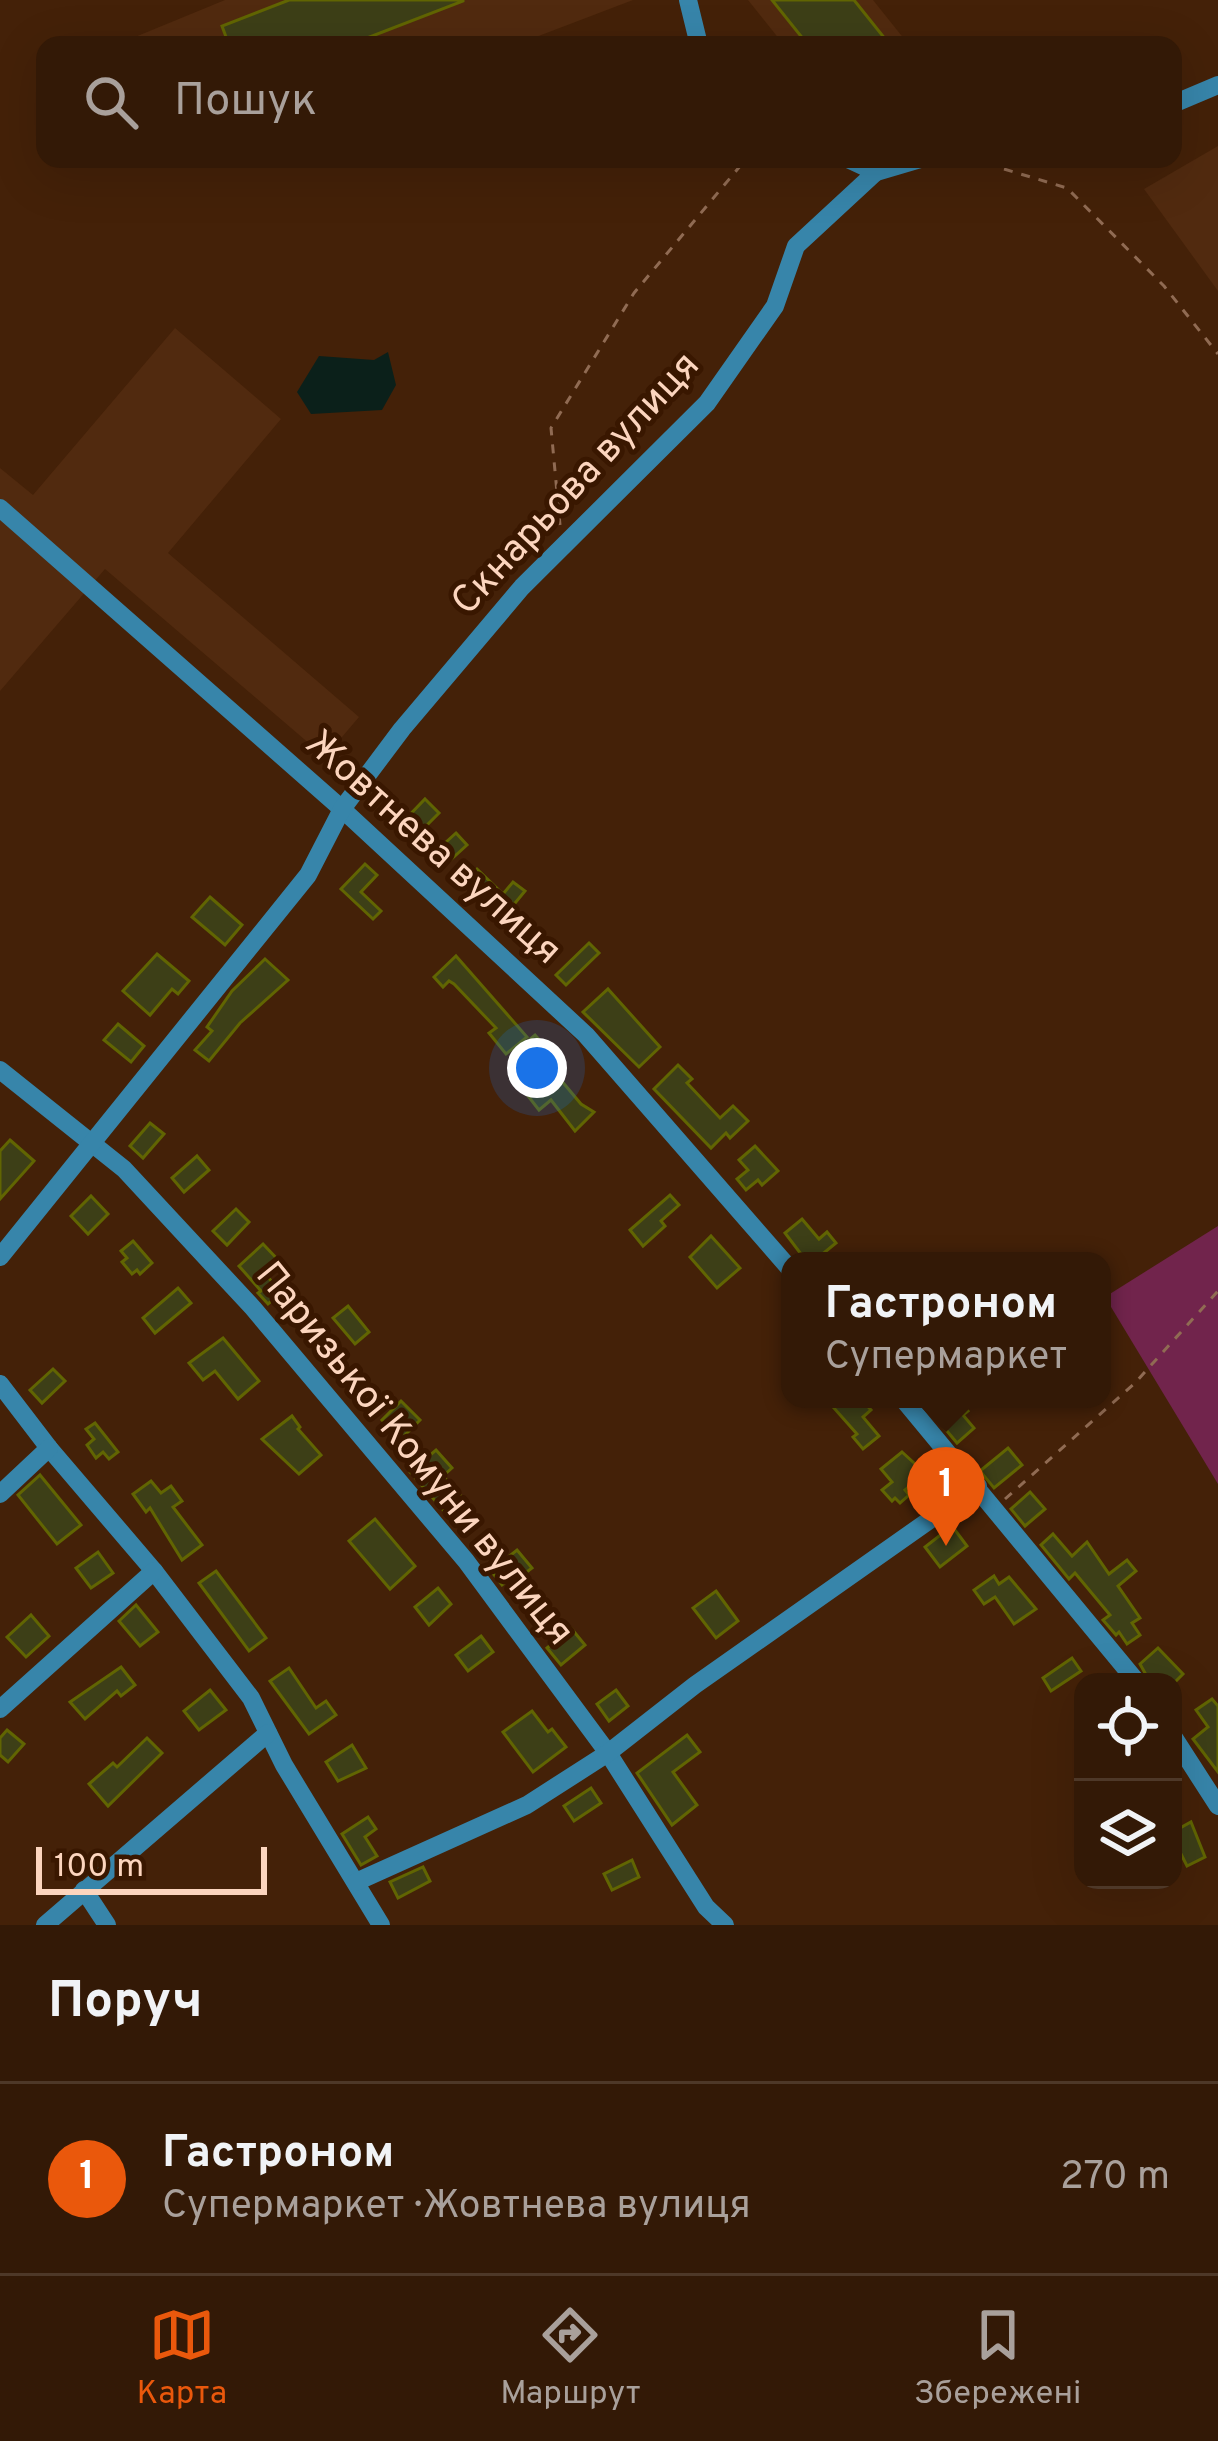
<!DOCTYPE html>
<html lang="uk">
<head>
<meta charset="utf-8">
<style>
  :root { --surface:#331906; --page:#3b2210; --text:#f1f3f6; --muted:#a9a09b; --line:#4e3828; --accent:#ea580c }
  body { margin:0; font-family:Overpass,sans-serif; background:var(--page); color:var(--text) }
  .controls { position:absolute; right:36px; bottom:36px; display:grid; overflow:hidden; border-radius:24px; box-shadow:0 12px 48px #0002 }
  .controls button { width:108px; height:108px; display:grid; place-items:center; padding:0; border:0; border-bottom:3px solid var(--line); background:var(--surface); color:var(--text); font:60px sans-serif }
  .scale { position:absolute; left:36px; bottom:30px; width:231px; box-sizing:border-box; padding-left:12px; border:6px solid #fcd5be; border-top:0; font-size:33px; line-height:42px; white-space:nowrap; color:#fcd5be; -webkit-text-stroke:9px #391700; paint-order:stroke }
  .you { position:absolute; left:537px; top:1068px; width:42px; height:42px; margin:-30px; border:9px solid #fff; border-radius:50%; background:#1a73e8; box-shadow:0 0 0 18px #1a73e833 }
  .badge { display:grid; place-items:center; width:78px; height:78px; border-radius:50%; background:var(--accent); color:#fff; font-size:39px; font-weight:700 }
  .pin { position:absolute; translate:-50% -99px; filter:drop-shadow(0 3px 6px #0008) }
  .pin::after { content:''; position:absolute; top:63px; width:42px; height:36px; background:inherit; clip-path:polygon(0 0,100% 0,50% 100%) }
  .popup { position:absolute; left:781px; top:1252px; width:330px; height:156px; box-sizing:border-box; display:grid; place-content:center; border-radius:24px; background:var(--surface); filter:drop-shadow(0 3px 9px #0005); font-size:39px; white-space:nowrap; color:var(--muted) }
  .popup b { font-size:45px; color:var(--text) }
  .popup::after { content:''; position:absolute; left:50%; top:100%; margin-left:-24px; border:24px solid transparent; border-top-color:var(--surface) }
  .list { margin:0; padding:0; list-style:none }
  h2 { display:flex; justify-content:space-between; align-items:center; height:156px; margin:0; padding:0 48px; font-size:51px }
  h2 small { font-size:39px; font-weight:400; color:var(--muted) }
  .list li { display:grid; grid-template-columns:78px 1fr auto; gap:36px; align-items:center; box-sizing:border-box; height:192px; padding:0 48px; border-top:3px solid var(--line) }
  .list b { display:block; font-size:45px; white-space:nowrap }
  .list p { margin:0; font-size:39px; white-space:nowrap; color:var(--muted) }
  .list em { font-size:39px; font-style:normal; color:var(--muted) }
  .icon { flex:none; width:66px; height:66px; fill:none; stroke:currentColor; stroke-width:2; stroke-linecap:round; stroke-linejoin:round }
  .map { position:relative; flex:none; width:1218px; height:1925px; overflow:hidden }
  .search { position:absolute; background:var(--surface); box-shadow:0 12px 48px #0002; left:36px; right:36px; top:36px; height:132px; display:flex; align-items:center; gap:30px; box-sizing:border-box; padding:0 42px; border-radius:24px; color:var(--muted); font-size:45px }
  .sheet { height:348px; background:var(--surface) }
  nav { display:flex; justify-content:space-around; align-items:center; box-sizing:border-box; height:168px; border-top:3px solid var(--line); background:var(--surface); font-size:33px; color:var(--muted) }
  nav a { display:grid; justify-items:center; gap:6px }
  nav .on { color:var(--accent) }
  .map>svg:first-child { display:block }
</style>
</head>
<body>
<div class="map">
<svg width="1218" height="1925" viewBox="0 0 1218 1925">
  <rect width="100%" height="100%" fill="#442108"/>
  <g fill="#512a0f">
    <polygon points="225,0 633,0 515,45 143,45 135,37"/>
    <polygon points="748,0 873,0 909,45 784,45"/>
    <polygon points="1218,146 1218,291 1144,189"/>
    <polygon points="175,328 281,419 168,553 359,717 325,757 105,569 0,691 0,468 33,495"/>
  </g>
  <polygon fill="#71244c" points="1218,1226 1218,1484 1105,1297"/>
  <polygon fill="#0b201a" points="388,352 396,385 382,410 311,414 297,392 319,356 374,360"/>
  <g fill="#3d3f17" stroke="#616502" stroke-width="3">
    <polygon points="289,0 463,0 463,1 349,45 229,45 222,26"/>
    <polygon points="772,0 854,0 890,45 808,45"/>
    <polygon points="425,799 439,813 410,842 397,828"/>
    <polygon points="456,833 467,845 445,865 434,853"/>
    <polygon points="365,864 377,875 361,892 381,911 373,919 341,889"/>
    <polygon points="477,869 503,894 513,882 525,891 506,914 467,878"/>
    <polygon points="210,897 242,925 225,945 192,917"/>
    <polygon points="589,943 599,953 566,985 556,975"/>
    <polygon points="157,954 189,981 178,994 172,989 150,1015 123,991"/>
    <polygon points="456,956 527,1037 506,1054 489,1033 496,1028 454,984 449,981 443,987 434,977"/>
    <polygon points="265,959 288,980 240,1023 209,1061 195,1050 212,1031 207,1027 232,991"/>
    <polygon points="608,989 660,1047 639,1067 583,1012"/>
    <polygon points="118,1024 144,1046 131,1062 104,1040"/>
    <polygon points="535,1035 561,1064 548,1077 521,1047"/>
    <polygon points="678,1065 692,1079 687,1083 720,1118 733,1106 748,1121 730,1138 726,1133 711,1148 654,1089"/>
    <polygon points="555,1073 581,1104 594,1112 575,1131 551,1100 539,1110 528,1096"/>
    <polygon points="150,1123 164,1134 143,1158 130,1146"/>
    <polygon points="10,1140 34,1161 0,1199 0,1151"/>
    <polygon points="755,1146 778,1171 762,1185 758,1180 746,1190 737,1179 748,1170 739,1160"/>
    <polygon points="197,1156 209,1170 184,1192 172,1178"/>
    <polygon points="670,1195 679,1205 661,1221 665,1226 643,1246 630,1230"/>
    <polygon points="91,1196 108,1214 88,1234 71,1216"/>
    <polygon points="236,1209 249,1222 227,1245 213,1231"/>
    <polygon points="802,1219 819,1239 827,1232 836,1243 814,1261 801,1261 797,1257 801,1254 785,1233"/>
    <polygon points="711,1236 740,1268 717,1288 690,1257"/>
    <polygon points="133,1241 152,1263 140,1274 137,1270 132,1274 122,1262 127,1258 121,1251"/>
    <polygon points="263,1244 282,1264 268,1277 281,1293 268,1304 258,1293 261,1291 239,1266"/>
    <polygon points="178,1288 191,1303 155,1333 143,1318"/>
    <polygon points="348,1306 369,1332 355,1344 333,1318"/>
    <polygon points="223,1338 259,1381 238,1399 215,1371 203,1380 189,1363"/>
    <polygon points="53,1369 65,1381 42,1403 30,1390"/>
    <polygon points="826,1399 861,1399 871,1410 863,1417 879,1436 863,1449 853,1437 857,1434"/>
    <polygon points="949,1399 958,1399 968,1411 963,1415 974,1428 957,1443 932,1413"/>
    <polygon points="401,1401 420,1420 401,1439 382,1420"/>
    <polygon points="292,1416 300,1427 298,1429 321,1455 299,1474 262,1439"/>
    <polygon points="95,1423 118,1452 109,1459 103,1452 96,1458 87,1445 94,1439 86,1429"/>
    <polygon points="1008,1448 1022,1465 994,1488 980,1471"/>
    <polygon points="436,1450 452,1468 443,1476 468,1504 451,1519 410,1472"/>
    <polygon points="902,1452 925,1473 905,1490 909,1495 900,1503 895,1498 892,1501 882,1490 892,1482 881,1469"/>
    <polygon points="40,1475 81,1525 57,1544 18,1495"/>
    <polygon points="151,1481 161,1493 171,1486 182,1501 173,1507 202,1545 182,1560 150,1508 146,1512 133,1494"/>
    <polygon points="1030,1492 1045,1509 1025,1526 1011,1509"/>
    <polygon points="375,1519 415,1566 390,1589 349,1541"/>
    <polygon points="952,1526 967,1546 940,1567 925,1547"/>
    <polygon points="1053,1534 1072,1556 1087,1542 1109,1574 1127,1560 1136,1571 1118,1586 1140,1618 1132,1623 1140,1635 1127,1644 1119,1632 1116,1635 1103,1620 1110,1615 1075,1573 1069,1579 1041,1545"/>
    <polygon points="517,1550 532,1568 515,1581 512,1577 502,1585 491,1571"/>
    <polygon points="98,1552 113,1573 91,1588 76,1568"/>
    <polygon points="216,1571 266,1638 249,1651 199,1583"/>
    <polygon points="994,1576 999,1584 1009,1577 1036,1609 1014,1624 995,1597 984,1604 974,1590"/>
    <polygon points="438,1588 451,1604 429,1625 415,1607"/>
    <polygon points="716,1591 738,1621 716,1638 693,1608"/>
    <polygon points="136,1605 158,1632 140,1646 119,1621"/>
    <polygon points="31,1615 49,1636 26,1657 7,1637"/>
    <polygon points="571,1628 585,1645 561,1665 547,1648"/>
    <polygon points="481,1636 493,1652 468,1671 456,1655"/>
    <polygon points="1158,1648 1183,1674 1175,1682 1150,1682 1140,1664"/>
    <polygon points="1072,1658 1081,1671 1051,1691 1043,1678"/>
    <polygon points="121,1667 135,1685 121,1696 117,1691 85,1719 70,1702"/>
    <polygon points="289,1668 316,1708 326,1701 336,1715 309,1734 270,1681"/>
    <polygon points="210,1690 226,1710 199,1730 184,1711"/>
    <polygon points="616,1690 628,1706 609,1721 597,1704"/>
    <polygon points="1212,1699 1218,1706 1218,1772 1193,1739 1208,1727 1196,1710"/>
    <polygon points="532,1711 548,1732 552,1729 566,1747 533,1772 503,1732"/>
    <polygon points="7,1730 24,1744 8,1762 0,1755 0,1738"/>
    <polygon points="687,1735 700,1752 673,1772 697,1805 672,1825 637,1773"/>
    <polygon points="147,1738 162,1753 108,1806 89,1784 113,1763 117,1767"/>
    <polygon points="352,1745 366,1768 338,1781 326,1762"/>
    <polygon points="591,1788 601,1803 574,1821 564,1806"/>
    <polygon points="368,1817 376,1829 365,1837 377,1856 361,1865 342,1834"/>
    <polygon points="1191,1822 1205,1857 1187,1866 1179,1850 1173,1854 1173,1832"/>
    <polygon points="632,1860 639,1877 612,1890 604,1874"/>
    <polygon points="423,1867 430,1881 398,1898 390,1882"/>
  </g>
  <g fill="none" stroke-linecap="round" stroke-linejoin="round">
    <g stroke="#906b53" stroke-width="3" stroke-dasharray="9 9" stroke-linecap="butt">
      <polyline points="1004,169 1067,188 1164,286 1218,354"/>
      <polyline points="560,525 551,428 634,293 746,159"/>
      <polyline points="1005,1499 1135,1383 1218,1291"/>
    </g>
    <g stroke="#3785aa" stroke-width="18">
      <polyline points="688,0 699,45"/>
      <polyline points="1173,104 1218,85"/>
      <polyline points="951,159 992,159"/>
      <polyline points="876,172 920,159"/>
      <polyline points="0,508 342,809 586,1035 790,1269"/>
      <polyline points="0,1070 124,1169 253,1308 466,1561 608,1753 706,1907 725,1925"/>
      <polyline points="0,1257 308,875 342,809 402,729 522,587 707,403 775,306 796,246 876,172 848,159"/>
      <polyline points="0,1384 49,1448 154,1571 251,1698 284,1765 381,1925"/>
      <polyline points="903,1399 1137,1682"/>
      <polyline points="0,1494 49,1448"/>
      <polyline points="0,1709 154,1571"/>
      <polyline points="1173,1736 1218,1806"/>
      <polyline points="356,1882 527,1805 608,1753 695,1685 978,1486"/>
      <polyline points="84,1890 107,1925"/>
      <polyline points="45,1925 268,1733"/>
    </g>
  </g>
  <g text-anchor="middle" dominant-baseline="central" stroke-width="10" stroke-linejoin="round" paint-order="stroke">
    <g font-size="39" fill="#fcd5be" stroke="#391700">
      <text transform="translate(577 485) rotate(-47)">Скнарьова вулиця</text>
      <text transform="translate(432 849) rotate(42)">Жовтнева вулиця</text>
      <text transform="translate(413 1455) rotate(51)">Паризької Комуни вулиця</text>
    </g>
  </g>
</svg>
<div class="controls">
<button><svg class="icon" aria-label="locate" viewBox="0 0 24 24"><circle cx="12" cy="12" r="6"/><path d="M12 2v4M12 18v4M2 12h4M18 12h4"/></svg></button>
<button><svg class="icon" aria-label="layers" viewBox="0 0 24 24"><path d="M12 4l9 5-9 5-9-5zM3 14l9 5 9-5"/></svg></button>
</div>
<div class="scale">100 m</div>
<div class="you"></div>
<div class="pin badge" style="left:946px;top:1546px">1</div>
<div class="popup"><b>Гастроном</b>Супермаркет</div>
<div class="search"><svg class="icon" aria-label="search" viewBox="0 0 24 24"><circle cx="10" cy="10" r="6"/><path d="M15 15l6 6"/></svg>Пошук</div>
</div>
<section class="sheet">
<h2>Поруч<small></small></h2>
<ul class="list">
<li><span class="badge">1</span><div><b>Гастроном</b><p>Супермаркет · Жовтнева вулиця</p></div><em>270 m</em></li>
</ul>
</section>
<nav>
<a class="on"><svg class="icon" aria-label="map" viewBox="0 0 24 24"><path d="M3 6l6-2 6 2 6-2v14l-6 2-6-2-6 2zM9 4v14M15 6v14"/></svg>Карта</a>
<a><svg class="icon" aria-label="directions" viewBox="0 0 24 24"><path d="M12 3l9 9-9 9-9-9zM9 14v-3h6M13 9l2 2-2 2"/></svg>Маршрут</a>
<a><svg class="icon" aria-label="saved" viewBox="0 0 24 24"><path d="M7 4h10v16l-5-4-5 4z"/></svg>Збережені</a>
</nav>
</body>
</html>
